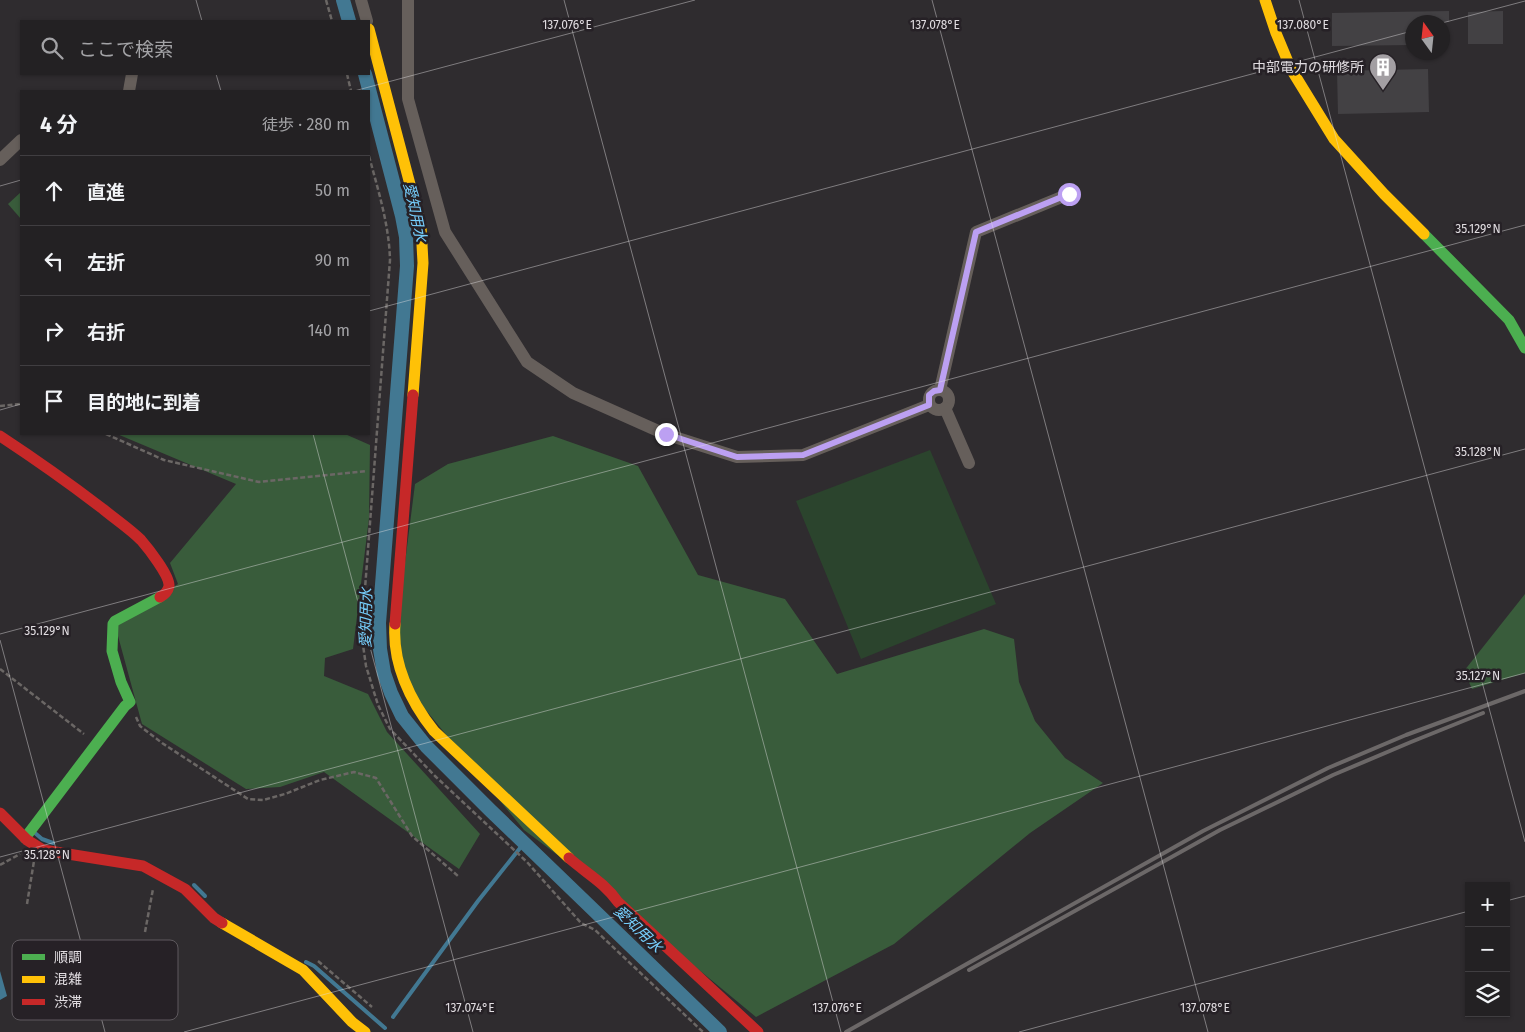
<!DOCTYPE html>
<html lang="ja">
<head>
<meta charset="utf-8">
<style>
  :root { --surface:#232123; --page:#2f2e30; --text:#f1f3f6; --muted:#a3a3a6; --line:#403e41 }
  body { margin:0; font-family:"Fira Sans","Noto Sans JP",sans-serif; background:var(--page); color:var(--text) }
  .controls { position:absolute; right:15px; bottom:15px; display:grid; overflow:hidden; border-radius:0px; box-shadow:0 1px 4px #0004 }
  .controls button { width:45px; height:45px; display:grid; place-items:center; padding:0; border:0; border-bottom:1px solid var(--line); background:var(--surface); color:var(--text); font:25px sans-serif }
  .compass { position:absolute; left:1405px; top:15px; width:45px; height:45px; border-radius:50%; background:var(--surface); box-shadow:0 1px 4px #0004; rotate:345deg }
  .stop { position:absolute; width:15px; height:15px; margin:-11px; border:4px solid #bca0f2; border-radius:50%; background:#fff }
  .stop.end { background:#bca0f2; border-color:#fff; box-shadow:0 1px 5px #0008 }
  .list { margin:0; padding:0; list-style:none }
  h2 { display:flex; justify-content:space-between; align-items:center; height:65px; margin:0; padding:0 20px; font-size:21px }
  h2 small { font-size:16px; font-weight:400; color:var(--muted) }
  .list li { display:grid; grid-template-columns:32px 1fr auto; gap:15px; align-items:center; box-sizing:border-box; height:70px; padding:0 20px; border-top:1px solid var(--line) }
  .list b { display:block; font-size:19px; white-space:nowrap }
  .list em { font-size:16px; font-style:normal; color:var(--muted) }
  .icon { flex:none; width:28px; height:28px; fill:none; stroke:currentColor; stroke-width:2; stroke-linecap:round; stroke-linejoin:round }
  .map { position:relative; flex:none; width:1525px; height:1032px; overflow:hidden }
  .search { position:absolute; background:var(--surface); box-shadow:0 1px 4px #0004; left:20px; top:20px; width:350px; height:55px; display:flex; align-items:center; gap:12px; box-sizing:border-box; padding:0 18px; border-radius:0px; color:var(--muted); font-size:19px }
  .panel { position:absolute; background:var(--surface); box-shadow:0 1px 4px #0004; left:20px; top:90px; width:350px; height:345px; border-radius:0px }
  .map>svg:first-child { display:block }
</style>
</head>
<body>
<div class="map">
<svg width="1525" height="1032" viewBox="0 0 1525 1032">
  <rect width="100%" height="100%" fill="#2f2c2f"/>
  <polygon fill="#2b442d" points="930,450 996,604 861,659 796,501"/>
  <g fill="#395c3b">
    <polygon points="21,192 21,219 8,204"/>
    <polygon points="117,434 345,434 370,445 369,518 353,649 325,658 324,676 368,694 387,732 480,834 459,869 324,772 280,787 246,789 142,724 115,625 178,584 170,563 236,484"/>
    <polygon points="553,436 638,466 698,575 785,599 837,674 984,629 1014,639 1019,682 1035,721 1065,758 1103,783 1030,833 894,944 756,1017 583,874 524,830 407,687 397,626 415,484 448,464"/>
    <polygon points="1525,594 1525,673 1472,689 1464,671"/>
  </g>
  <polygon fill="#427892" points="0,971 7,996 0,1000"/>
  <g fill="none" stroke-linecap="round" stroke-linejoin="round">
    <g stroke="#427892" stroke-width="4">
      <polyline points="35,833 42,839 53,843"/>
      <polyline points="194,885 205,896"/>
      <polyline points="306,962 314,966 385,1028"/>
      <polyline points="393,1017 478,901 524,843"/>
    </g>
    <g stroke="#427892" stroke-width="14">
      <polyline points="343,0 349,21"/>
      <polyline points="365,74 402,216 406,237 407,266 379,623 380,649 384,673 391,693 402,716 426,746 490,810 720,1032"/>
    </g>
  </g>
  <g fill="#434144">
    <polygon points="1449,11 1449,22 1412,22 1412,45 1332,46 1332,13"/>
    <polygon points="1503,11 1503,44 1468,44 1468,12"/>
    <polygon points="1428,69 1429,112 1338,114 1337,71"/>
  </g>
  <g fill="none" stroke-linecap="round" stroke-linejoin="round">
    <g stroke="#6b6765" stroke-width="2.5" stroke-dasharray="5 2.5" stroke-linecap="butt">
      <polyline points="326,0 332,21"/>
      <polyline points="347,74 351,91"/>
      <path d="M 369,156 C 378,190 389,224 390,260 L 364,602 L 363,645 L 366,666 L 378,705 L 390,729 L 435,776 L 527,862 L 581,923 L 595,930 L 703,1032"/>
      <polyline points="0,406 21,404"/>
      <polyline points="106,434 164,460 259,482 367,471"/>
      <polyline points="0,669 84,734"/>
      <polyline points="136,717 140,726 162,743 248,799 263,800 285,794 320,780 354,772 376,778 412,836 458,876"/>
      <polyline points="0,865 20,854"/>
      <polyline points="27,904 34,861"/>
      <polyline points="145,932 153,889"/>
      <polyline points="318,961 372,1007"/>
    </g>
    <g stroke="#665f5b" stroke-width="12">
      <polyline points="361,0 367,21"/>
      <polyline points="408,0 408,99 445,232 527,362 573,393 665,434 737,457 803,455 929,405"/>
      <polyline points="129,91 132,74"/>
      <polyline points="0,160 21,140"/>
      <circle cx="939" cy="400" r="10"/>
      <polyline points="940,390 976,232 1069,194"/>
      <polyline points="945,408 969,463"/>
    </g>
    <g stroke="#4caf50" stroke-width="11">
      <polyline points="1424,234 1509,320 1525,348"/>
      <polyline points="25,838 125,706 130,702 121,682 112,651 113,624 115,621 160,597"/>
    </g>
    <g stroke="#ffc107" stroke-width="11">
      <polyline points="1265,0 1276,33 1291,69 1334,139 1384,194 1424,234"/>
      <polyline points="369,29 421,226 423,263 413,395"/>
      <path d="M 395,624 C 392,663 410,701 434,731 L 569,858"/>
      <polyline points="222,923 303,970 352,1022 365,1032"/>
    </g>
    <g stroke="#c62828" stroke-width="11">
      <path d="M 0,436 C 35,459 69,483 103,509 C 115,519 130,529 141,540 C 148,548 170,576 169,586 C 168,591 164,595 160,597"/>
      <polyline points="395,624 413,395"/>
      <polyline points="0,813 27,840 43,850 143,866 185,889 214,918 222,923"/>
      <path d="M 569,858 C 586,873 605,883 618,902 L 758,1032"/>
    </g>
    <g stroke="#6c6868" stroke-width="4">
      <polyline points="969,970 1220,830 1333,775 1411,742 1483,713"/>
      <polyline points="846,1032 1203,831 1328,768 1406,735 1525,691"/>
    </g>
  </g>
  <g fill="none" stroke-linecap="round" stroke-linejoin="round">
    <polyline stroke="#bca0f2" stroke-width="6" points="666,434 737,457 803,455 929,405 929,395 934,391 940,390 976,232 1069,194"/>
  </g>
  <path fill="none" stroke="#e1dde1" stroke-width="1" stroke-opacity="0.45" d="M 196,0 L 202,21M 564,0 L 841,1032M 932,0 L 1208,1032M 1299,0 L 1525,842M 1442,23 L 1525,1M 216,74 L 221,91M 354,91 L 695,0M 0,186 L 21,180M 369,311 L 1412,31M 0,410 L 21,404M 313,434 L 473,1032M 0,634 L 1525,225M 0,640 L 105,1032M 0,857 L 1525,449M 1506,901 L 1525,896M 184,1032 L 1525,673M 1019,1032 L 1469,911"/>
  <defs>
    <g id="building-pin" transform="scale(1.4375)"><path d="M0 17L-7.5 6A9.5 9.5 0 1 1 7.5 6Z" fill="#a39fa3" stroke="#262126"/><path d="M-4-6H4V6H1V3H-1V6H-4ZM-2.5-4.3h1.7v1.8h-1.7ZM.8-4.3h1.7v1.8H.8ZM-2.5-1h1.7V.8h-1.7ZM.8-1h1.7V.8H.8Z" fill="#fff"/></g>
  </defs>
  <g fill-rule="evenodd">
    <use href="#building-pin" x="1383" y="67"/>
  </g>
  <g text-anchor="middle" dominant-baseline="central" stroke-width="5" stroke-linejoin="round" paint-order="stroke">
    <g font-size="14" fill="#e1dde1" stroke="#262126" text-anchor="end">
      <text x="1364" y="67">中部電力の研修所</text>
    </g>
    <g font-size="15" font-style="italic" fill="#76cefc" stroke="#262126">
      <text transform="translate(415 212) rotate(78)">愛知用水</text>
      <text transform="translate(366 618) rotate(-89)">愛知用水</text>
      <text transform="translate(638 929) rotate(44)">愛知用水</text>
    </g>
  </g>
  <rect x="12" y="940" width="166" height="80" rx="8" fill="#262126" stroke="#5e595e" stroke-width="1"/>
  <rect x="22" y="954" width="23" height="6" fill="#4caf50"/>
  <rect x="22" y="976" width="23" height="7" fill="#ffc107"/>
  <rect x="22" y="999" width="23" height="6" fill="#c62828"/>
  <g font-size="14" fill="#e1dde1">
    <text x="54" y="962">順調</text>
    <text x="54" y="984">混雑</text>
    <text x="54" y="1007">渋滞</text>
  </g>
  <g font-size="12" text-anchor="middle" fill="#e1dde1" stroke="#262126" stroke-width="5" stroke-linejoin="round" paint-order="stroke">
    <text x="1303" y="29">137.080°E</text>
    <text x="567" y="29">137.076°E</text>
    <text x="935" y="29">137.078°E</text>
    <text x="1478" y="233">35.129°N</text>
    <text x="1478" y="456">35.128°N</text>
    <text x="47" y="635">35.129°N</text>
    <text x="1478" y="680">35.127°N</text>
    <text x="47" y="859">35.128°N</text>
    <text x="470" y="1012">137.074°E</text>
    <text x="837" y="1012">137.076°E</text>
    <text x="1205" y="1012">137.078°E</text>
  </g>
</svg>
<div class="controls">
<button>+</button>
<button>−</button>
<button><svg class="icon" aria-label="layers" viewBox="0 0 24 24"><path d="M12 4l9 5-9 5-9-5zM3 14l9 5 9-5"/></svg></button>
</div>
<svg class="compass" viewBox="-18 -18 36 36"><path d="M0-13l5 13h-10z" fill="#e53935"/><path d="M0 13l5-13h-10z" fill="#a3a3a6"/></svg>
<div class="stop" style="left:1069px;top:194px"></div>
<div class="stop end" style="left:666px;top:434px"></div>
<div class="search"><svg class="icon" aria-label="search" viewBox="0 0 24 24"><circle cx="10" cy="10" r="6"/><path d="M15 15l6 6"/></svg>ここで検索</div>
<section class="panel">
<h2>4 分<small>徒歩 · 280 m</small></h2>
<ul class="list">
<li><svg class="icon" aria-label="ahead" viewBox="0 0 24 24"><path d="M12 20V5M6 11l6-6 6 6"/></svg><div><b>直進</b></div><em>50 m</em></li>
<li><svg class="icon" aria-label="left" viewBox="0 0 24 24"><path d="M17 20v-9H6M10 6l-5 5 5 5"/></svg><div><b>左折</b></div><em>90 m</em></li>
<li><svg class="icon" aria-label="right" viewBox="0 0 24 24"><path d="M7 20v-9h11M14 6l5 5-5 5"/></svg><div><b>右折</b></div><em>140 m</em></li>
<li><svg class="icon" aria-label="arrive" viewBox="0 0 24 24"><path d="M6 21V4h12l-3 4 3 4H6"/></svg><div><b>目的地に到着</b></div></li>
</ul>
</section>
</div>
</body>
</html>
